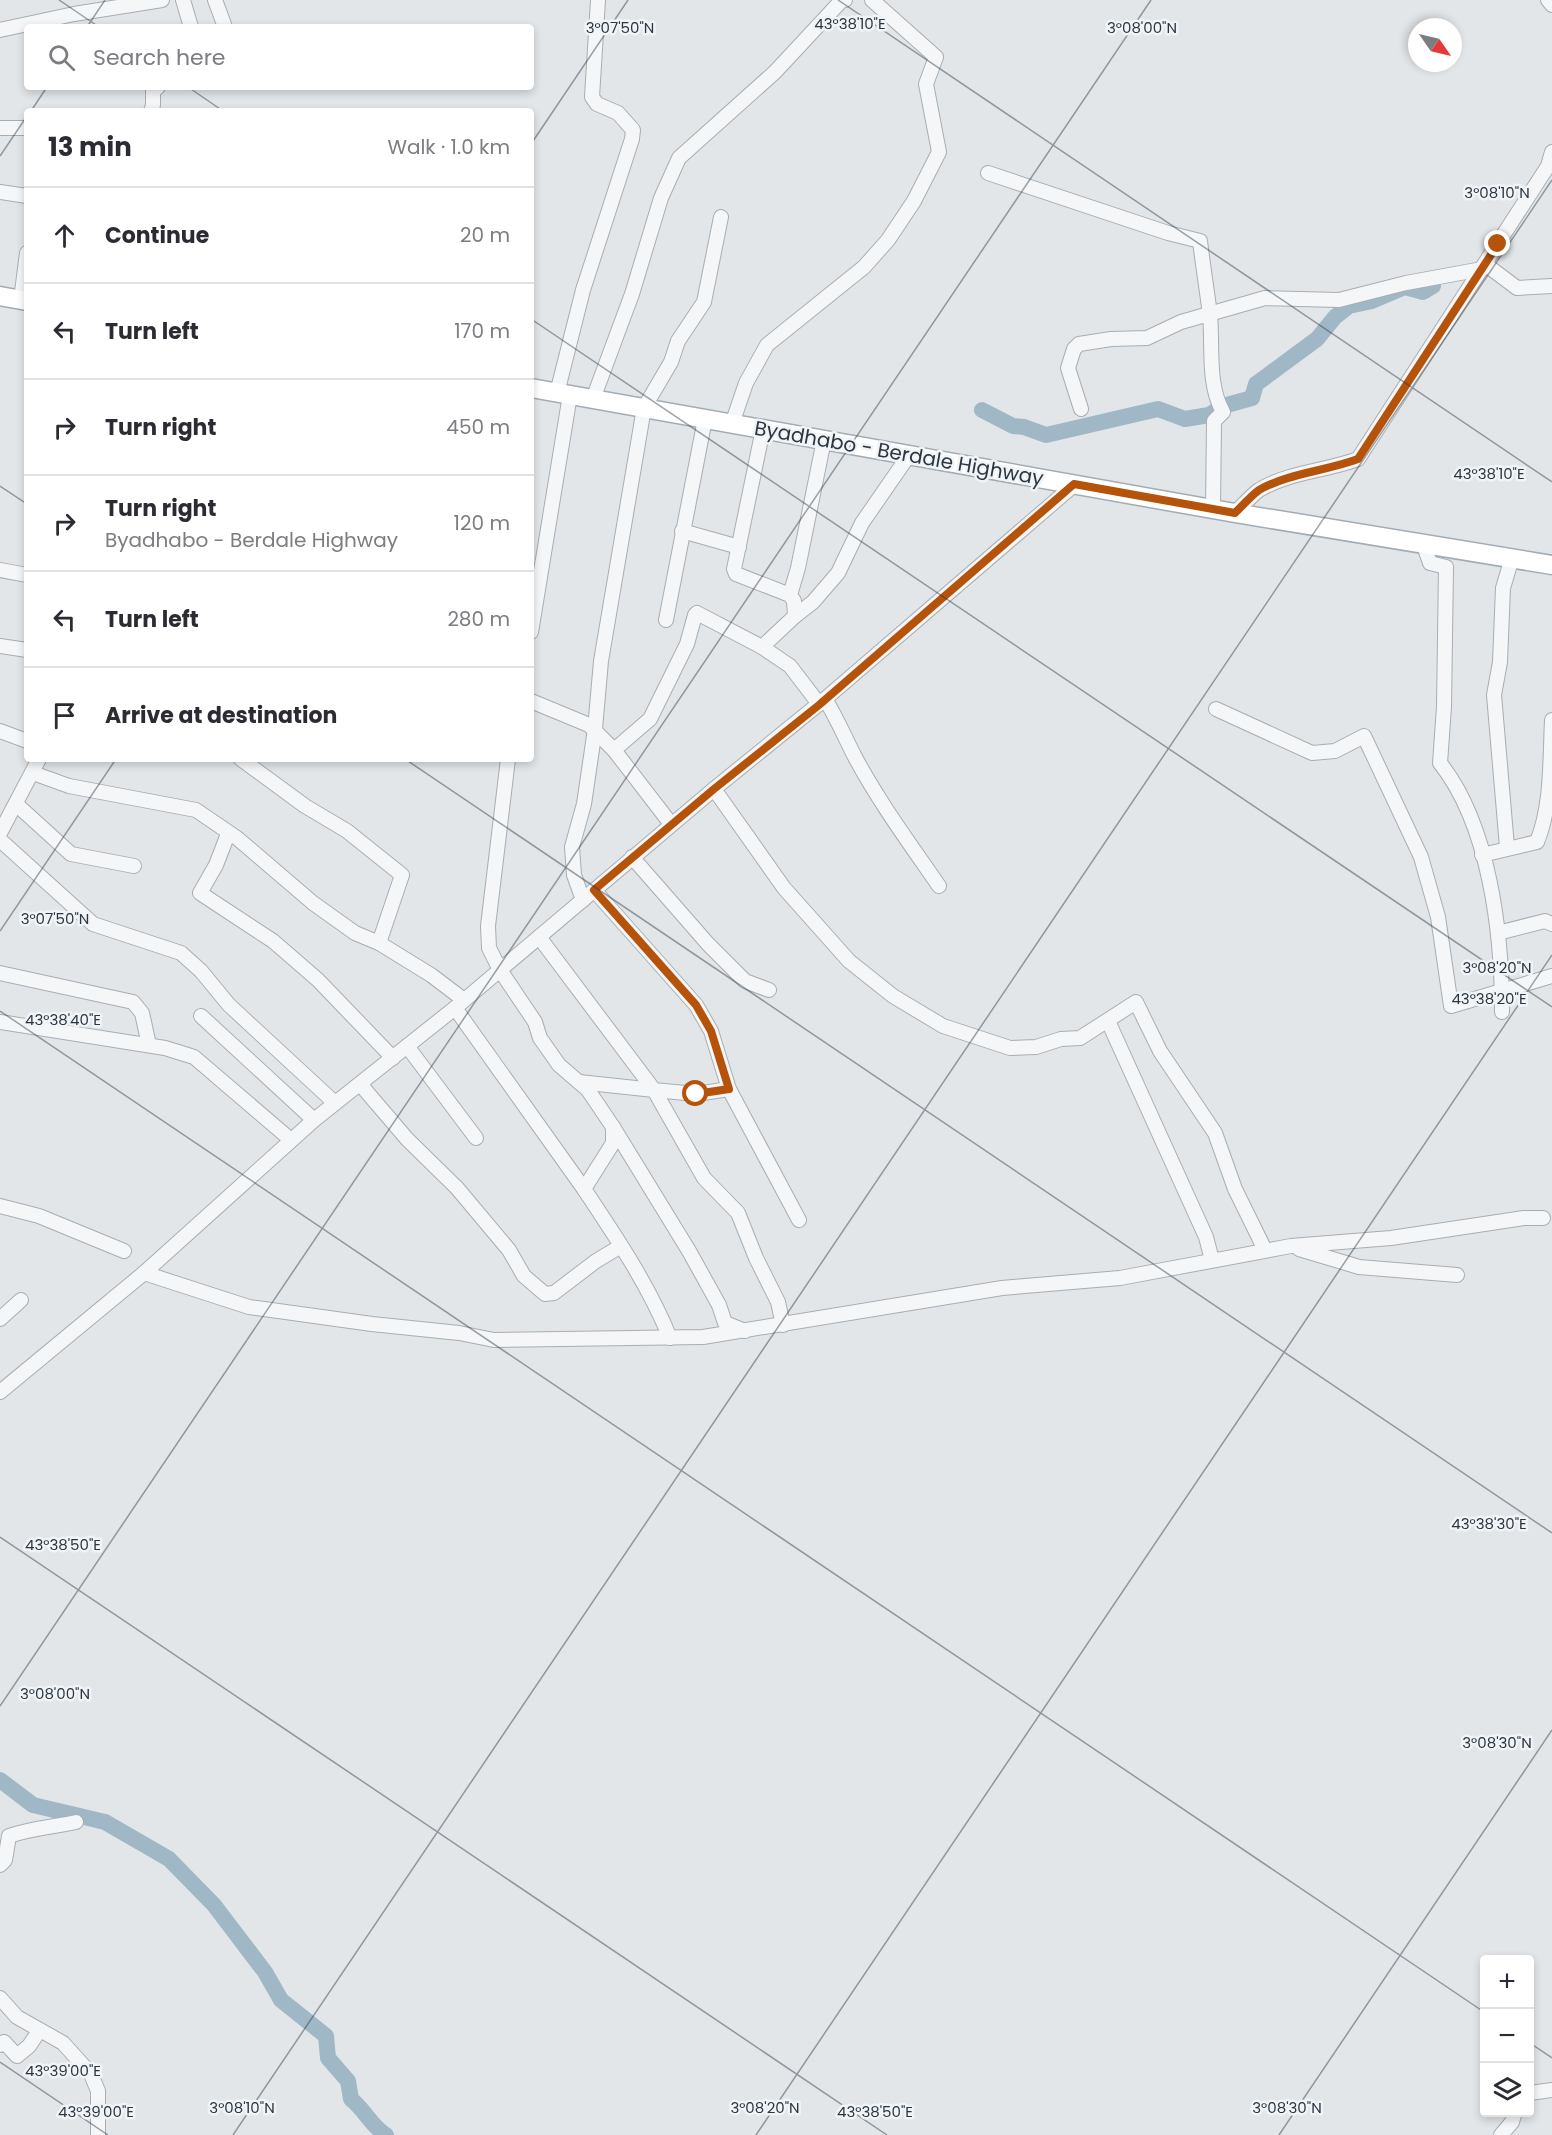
<!DOCTYPE html>
<html lang="en">
<head>
<meta charset="utf-8">
<style>
  :root { --surface:#fff; --page:#f2f2f3; --text:#2b2b33; --muted:#7c7c81; --line:#e1e1e2 }
  body { margin:0; font-family:Poppins,sans-serif; background:var(--page); color:var(--text) }
  .controls { position:absolute; right:18px; bottom:18px; display:grid; overflow:hidden; border-radius:6px; box-shadow:0 3px 9px #0003 }
  .controls button { width:54px; height:54px; display:grid; place-items:center; padding:0; border:0; border-bottom:2px solid var(--line); background:var(--surface); color:var(--text); font:30px sans-serif }
  .compass { position:absolute; left:1408px; top:18px; width:54px; height:54px; border-radius:50%; background:var(--surface); box-shadow:0 3px 9px #0003; rotate:124deg }
  .stop { position:absolute; width:18px; height:18px; margin:-14px; border:4px solid #b45309; border-radius:50%; background:#fff }
  .stop.end { background:#b45309; border-color:#fff; box-shadow:0 2px 6px #0008 }
  .list { margin:0; padding:0; list-style:none }
  h2 { display:flex; justify-content:space-between; align-items:center; height:78px; margin:0; padding:0 24px; font-size:26px }
  h2 small { font-size:20px; font-weight:400; color:var(--muted) }
  .list li { display:grid; grid-template-columns:39px 1fr auto; gap:18px; align-items:center; box-sizing:border-box; height:96px; padding:0 24px; border-top:2px solid var(--line) }
  .list b { display:block; font-size:22px; white-space:nowrap }
  .list p { margin:0; font-size:20px; white-space:nowrap; color:var(--muted) }
  .list em { font-size:20px; font-style:normal; color:var(--muted) }
  .icon { flex:none; width:33px; height:33px; fill:none; stroke:currentColor; stroke-width:2; stroke-linecap:round; stroke-linejoin:round }
  .map { position:relative; flex:none; width:1552px; height:2135px; overflow:hidden }
  .search { position:absolute; background:var(--surface); box-shadow:0 3px 9px #0003; left:24px; top:24px; width:510px; height:66px; display:flex; align-items:center; gap:15px; box-sizing:border-box; padding:0 21px; border-radius:6px; color:var(--muted); font-size:22px }
  .panel { position:absolute; background:var(--surface); box-shadow:0 3px 9px #0003; left:24px; top:108px; width:510px; height:654px; border-radius:6px }
  .map>svg:first-child { display:block }
</style>
</head>
<body>
<div class="map">
<svg width="1552" height="2135" viewBox="0 0 1552 2135">
  <rect width="100%" height="100%" fill="#e2e6e9"/>
  <g fill="none" stroke-linecap="round" stroke-linejoin="round">
    <g stroke="#a0b8c6" stroke-width="16">
      <polyline points="982,410 1013,426 1024,427 1046,435 1158,409 1185,419 1209,415 1223,406 1252,398 1256,384 1317,339 1335,317 1349,306 1372,301 1405,287 1423,292 1433,286"/>
      <path d="M 0,1780 L 33,1805 L 105,1822 L 169,1859 L 214,1905 L 265,1972 L 281,2000 L 326,2036 L 328,2058 L 348,2081 L 351,2099 C 365,2110 371,2126 386,2135"/>
    </g>
    <g stroke="#a7aeb3" stroke-width="16">
      <g id="minor">
        <polyline points="183,0 191,27"/>
        <polyline points="215,0 225,27"/>
        <polyline points="1548,0 1552,5"/>
        <polyline points="0,30 74,14 162,0"/>
        <polyline points="151,111 153,105 153,91 158,87"/>
        <polyline points="0,128 27,128"/>
        <path d="M 988,173 L 1168,233 L 1200,241 C 1203,266 1207,291 1210,315 C 1213,346 1207,384 1223,412 L 1214,421 L 1213,509"/>
        <polyline points="0,192 27,196"/>
        <polyline points="1485,264 1517,288 1552,286"/>
        <polyline points="21,300 27,253"/>
        <polyline points="557,393 583,290 632,139 633,130 618,113 597,104 592,97 598,0"/>
        <polyline points="593,399 632,294 661,198 679,158 775,72 842,0 845,0"/>
        <polyline points="1081,409 1068,368 1074,349 1079,344 1111,339 1147,338 1181,322 1265,298 1339,300 1406,283 1482,269"/>
        <polyline points="732,424 746,383 767,345 864,267 888,240 914,201 939,152 926,84 936,57 872,0"/>
        <polyline points="763,429 734,569 736,574 790,595 794,601 795,616 762,647 790,666 819,704"/>
        <path d="M 1235,513 C 1243,505 1251,496 1259,490 C 1289,472 1326,471 1358,459 L 1548,166 L 1552,152"/>
        <polyline points="682,531 739,547"/>
        <path d="M 1423,543 L 1430,563 L 1446,567 L 1444,707 L 1440,763 C 1490,826 1502,934 1502,1012"/>
        <polyline points="0,570 27,575"/>
        <polyline points="790,595 798,568 824,440"/>
        <polyline points="795,616 813,602 838,573 862,523 909,455"/>
        <polyline points="666,620 705,419"/>
        <polyline points="531,632 570,395"/>
        <polyline points="0,646 27,650"/>
        <path d="M 825,699 C 837,718 845,738 855,757 C 879,802 910,844 939,886"/>
        <polyline points="531,701 589,725 614,750"/>
        <polyline points="1216,709 1312,753 1335,751 1364,736 1421,857 1438,917 1451,1006 1552,976"/>
        <polyline points="0,731 27,741"/>
        <polyline points="241,759 305,806 347,831 402,875 379,943"/>
        <path d="M 508,759 L 488,926 L 489,948 L 500,970 L 535,1022 L 540,1038 L 559,1065 L 588,1090 L 613,1127 L 613,1143 L 584,1189 C 616,1237 648,1284 670,1338"/>
        <polyline points="33,773 69,786 196,810 237,838 313,903 355,933 379,943 431,975 464,1000"/>
        <polyline points="714,789 784,888 849,961 893,996 943,1026 1010,1048 1036,1047 1061,1039 1080,1038 1136,1002 1160,1051 1215,1133 1235,1189 1265,1250"/>
        <polyline points="16,804 71,854 134,866"/>
        <polyline points="671,824 614,750 650,719 687,644 695,615 697,613 762,647"/>
        <polyline points="0,833 39,759"/>
        <polyline points="228,834 216,865 200,893 273,941 318,980 393,1058"/>
        <polyline points="0,840 93,924 181,953 201,971 229,1005 335,1103"/>
        <polyline points="1507,847 1494,695 1500,662 1503,588 1512,558"/>
        <path d="M 1482,855 L 1537,842 C 1552,805 1550,759 1552,720"/>
        <polyline points="632,857 708,944 745,981 769,990"/>
        <polyline points="594,890 696,1005 711,1031 729,1089 799,1220"/>
        <polyline points="583,900 574,875 572,847 584,804 595,729 601,661 644,408 671,362 678,341 704,302 721,217"/>
        <polyline points="1498,933 1545,921 1552,924"/>
        <polyline points="539,937 654,1090 696,1094 729,1089"/>
        <polyline points="0,973 133,1002 142,1013 149,1045"/>
        <polyline points="455,1008 584,1189"/>
        <polyline points="201,1016 314,1120"/>
        <polyline points="1108,1021 1206,1237 1212,1260"/>
        <polyline points="0,1022 165,1048 194,1057 291,1140"/>
        <polyline points="407,1046 476,1138"/>
        <polyline points="579,1082 654,1090 704,1178 738,1213 756,1258 778,1302 783,1325"/>
        <polyline points="360,1084 407,1139 457,1188 509,1250 524,1276 545,1294 554,1293 596,1261 621,1246"/>
        <polyline points="613,1127 689,1251 719,1305 725,1323 745,1331"/>
        <polyline points="0,1206 39,1216 124,1251"/>
        <polyline points="1299,1249 1359,1267 1457,1275"/>
        <polyline points="144,1273 249,1307 372,1324 459,1333 494,1340 703,1337 1002,1288 1120,1278 1291,1246 1391,1238 1524,1218 1543,1218"/>
        <polyline points="0,1319 21,1300"/>
        <polyline points="0,1392 144,1273 314,1120 455,1008 714,789 825,699 1074,485"/>
        <path d="M 0,1865 L 5,1860 L 9,1836 C 31,1828 53,1827 76,1822"/>
        <polyline points="0,1998 17,2017 63,2043 91,2074 98,2091 98,2135"/>
        <polyline points="0,2045 4,2042 17,2056 29,2046 39,2031"/>
        <polyline points="1530,2093 1552,2090"/>
        <polyline points="1501,2135 1512,2122 1515,2112"/>
      </g>
    </g>
    <g stroke="#a2acb4" stroke-width="21">
      <g id="major">
        <polyline points="0,296 27,301"/>
        <polyline points="531,388 1235,513 1552,565"/>
      </g>
    </g>
    <use href="#minor" stroke="#f4f6f8" stroke-width="14"/>
    <use href="#major" stroke="#fff" stroke-width="18"/>
  </g>
  <g fill="none" stroke-linecap="round" stroke-linejoin="round">
    <path stroke="#b45309" stroke-width="8" d="M 696,1094 L 729,1089 L 711,1031 L 696,1005 L 594,890 L 714,789 L 819,705 L 1074,484 L 1235,513 C 1243,505 1251,496 1259,490 C 1289,473 1326,471 1358,459 L 1498,244"/>
  </g>
  <path fill="none" stroke="#2b3640" stroke-width="1.5" stroke-opacity="0.45" d="M 59,0 L 99,27M 838,0 L 1552,482M 87,27 L 105,0M 188,87 L 223,111M 31,111 L 47,87M 531,144 L 628,0M 0,156 L 27,116M 531,319 L 1552,1007M 0,486 L 27,504M 405,759 L 1552,1533M 0,931 L 116,759M 0,1011 L 1484,2012M 0,1537 L 887,2135M 0,1706 L 1151,0M 1530,2043 L 1552,2058M 0,2062 L 108,2135M 233,2135 L 1552,180M 756,2135 L 1552,955M 1279,2135 L 1552,1730"/>
  <g text-anchor="middle" dominant-baseline="central" stroke-width="5" stroke-linejoin="round" paint-order="stroke">
    <g font-size="20" fill="#2b3640" stroke="#f1f4f7">
      <text transform="translate(899 453) rotate(10)">Byadhabo - Berdale Highway</text>
    </g>
  </g>
  <g font-size="15" text-anchor="middle" fill="#2b3640" stroke="#f1f4f7" stroke-width="5" stroke-linejoin="round" paint-order="stroke">
    <text x="850" y="29">43°38'10"E</text>
    <text x="620" y="33">3°07'50"N</text>
    <text x="1142" y="33">3°08'00"N</text>
    <text x="1497" y="198">3°08'10"N</text>
    <text x="1489" y="479">43°38'10"E</text>
    <text x="55" y="924">3°07'50"N</text>
    <text x="1497" y="973">3°08'20"N</text>
    <text x="1489" y="1004">43°38'20"E</text>
    <text x="63" y="1025">43°38'40"E</text>
    <text x="1489" y="1529">43°38'30"E</text>
    <text x="63" y="1550">43°38'50"E</text>
    <text x="55" y="1699">3°08'00"N</text>
    <text x="1497" y="1748">3°08'30"N</text>
    <text x="63" y="2076">43°39'00"E</text>
    <text x="242" y="2113">3°08'10"N</text>
    <text x="765" y="2113">3°08'20"N</text>
    <text x="1287" y="2113">3°08'30"N</text>
    <text x="96" y="2117">43°39'00"E</text>
    <text x="875" y="2117">43°38'50"E</text>
  </g>
</svg>
<div class="controls">
<button>+</button>
<button>−</button>
<button><svg class="icon" aria-label="layers" viewBox="0 0 24 24"><path d="M12 4l9 5-9 5-9-5zM3 14l9 5 9-5"/></svg></button>
</div>
<svg class="compass" viewBox="-18 -18 36 36"><path d="M0-13l5 13h-10z" fill="#e53935"/><path d="M0 13l5-13h-10z" fill="#7c7c81"/></svg>
<div class="stop" style="left:696px;top:1094px"></div>
<div class="stop end" style="left:1498px;top:244px"></div>
<div class="search"><svg class="icon" aria-label="search" viewBox="0 0 24 24"><circle cx="10" cy="10" r="6"/><path d="M15 15l6 6"/></svg>Search here</div>
<section class="panel">
<h2>13 min<small>Walk · 1.0 km</small></h2>
<ul class="list">
<li><svg class="icon" aria-label="ahead" viewBox="0 0 24 24"><path d="M12 20V5M6 11l6-6 6 6"/></svg><div><b>Continue</b></div><em>20 m</em></li>
<li><svg class="icon" aria-label="left" viewBox="0 0 24 24"><path d="M17 20v-9H6M10 6l-5 5 5 5"/></svg><div><b>Turn left</b></div><em>170 m</em></li>
<li><svg class="icon" aria-label="right" viewBox="0 0 24 24"><path d="M7 20v-9h11M14 6l5 5-5 5"/></svg><div><b>Turn right</b></div><em>450 m</em></li>
<li><svg class="icon" aria-label="right" viewBox="0 0 24 24"><path d="M7 20v-9h11M14 6l5 5-5 5"/></svg><div><b>Turn right</b><p>Byadhabo - Berdale Highway</p></div><em>120 m</em></li>
<li><svg class="icon" aria-label="left" viewBox="0 0 24 24"><path d="M17 20v-9H6M10 6l-5 5 5 5"/></svg><div><b>Turn left</b></div><em>280 m</em></li>
<li><svg class="icon" aria-label="arrive" viewBox="0 0 24 24"><path d="M6 21V4h12l-3 4 3 4H6"/></svg><div><b>Arrive at destination</b></div></li>
</ul>
</section>
</div>
</body>
</html>
